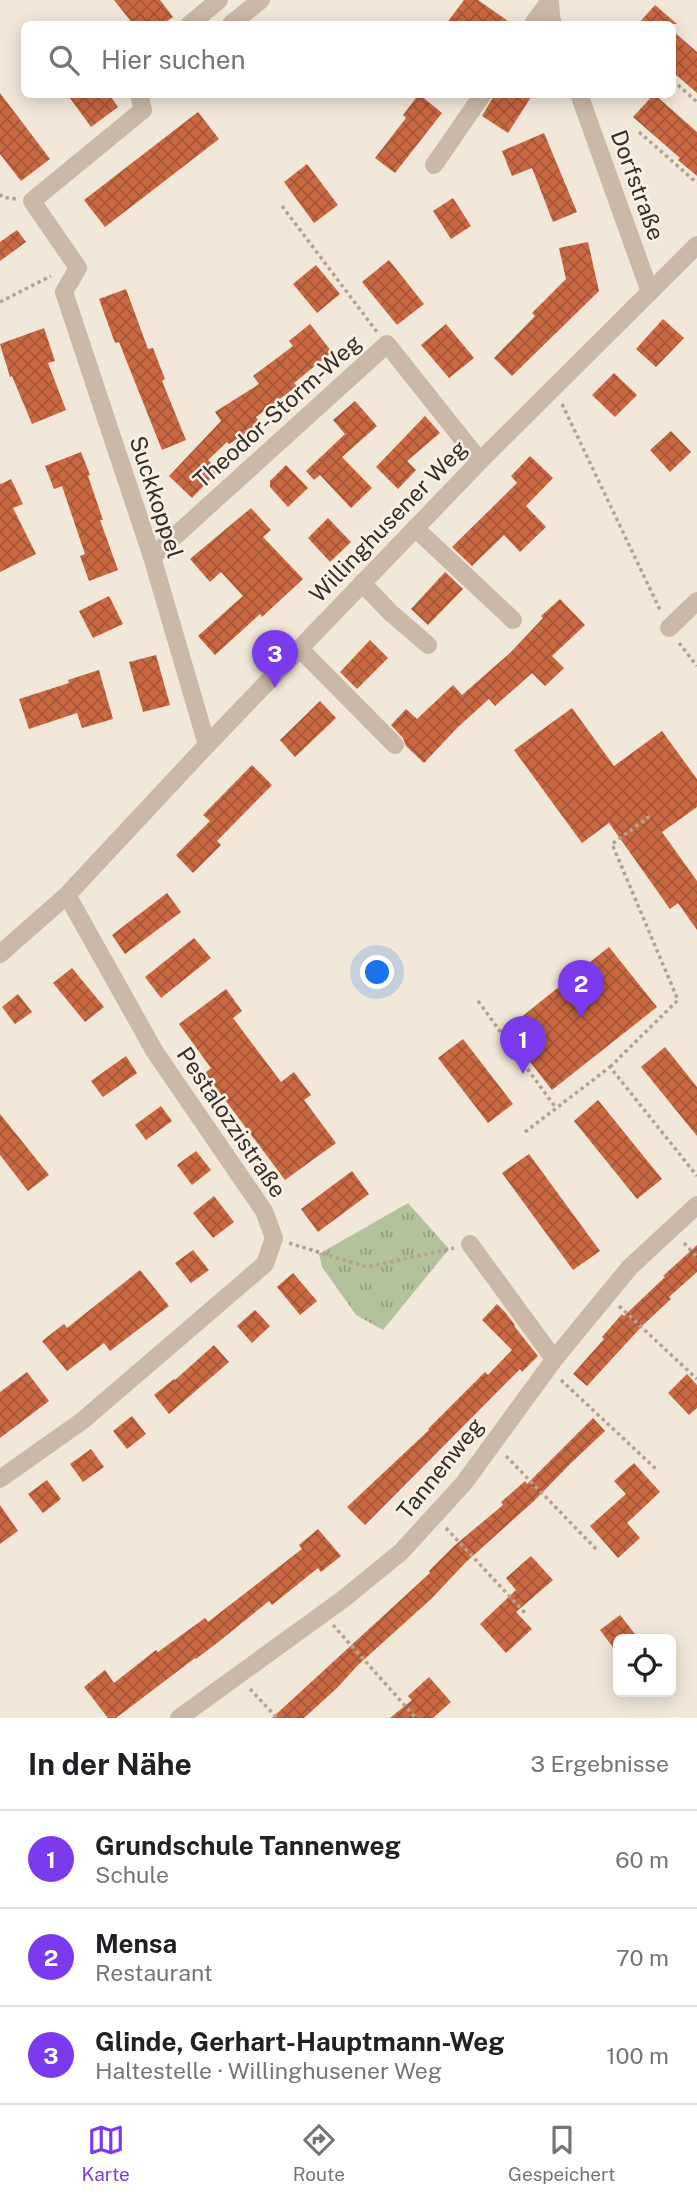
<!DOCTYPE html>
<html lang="de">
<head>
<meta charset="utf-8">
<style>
  :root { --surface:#fff; --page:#f2f2f2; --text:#202124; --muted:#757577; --line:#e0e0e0; --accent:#7c3aed }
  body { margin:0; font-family:"Public Sans",sans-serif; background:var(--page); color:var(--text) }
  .controls { position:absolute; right:21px; bottom:21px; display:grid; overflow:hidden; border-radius:10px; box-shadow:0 4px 18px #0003 }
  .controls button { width:63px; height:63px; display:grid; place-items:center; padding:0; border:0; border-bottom:2px solid var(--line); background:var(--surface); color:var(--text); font:35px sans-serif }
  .you { position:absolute; left:378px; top:973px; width:24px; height:24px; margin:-18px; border:5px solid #fff; border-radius:50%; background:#1a73e8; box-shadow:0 0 0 10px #1a73e833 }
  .badge { display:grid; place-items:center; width:46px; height:46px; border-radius:50%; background:var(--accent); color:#fff; font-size:23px; font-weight:700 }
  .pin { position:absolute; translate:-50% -58px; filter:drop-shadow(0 2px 4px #0008) }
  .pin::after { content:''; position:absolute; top:37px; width:24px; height:21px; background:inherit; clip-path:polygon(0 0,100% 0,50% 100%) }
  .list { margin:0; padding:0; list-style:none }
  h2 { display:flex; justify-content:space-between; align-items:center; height:91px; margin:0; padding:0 28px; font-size:30px }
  h2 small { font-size:23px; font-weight:400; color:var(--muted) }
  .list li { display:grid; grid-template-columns:46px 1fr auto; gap:21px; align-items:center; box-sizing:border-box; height:98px; padding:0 28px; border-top:2px solid var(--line) }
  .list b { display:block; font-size:26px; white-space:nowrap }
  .list p { margin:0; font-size:23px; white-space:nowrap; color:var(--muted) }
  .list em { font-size:23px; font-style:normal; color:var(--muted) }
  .icon { flex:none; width:38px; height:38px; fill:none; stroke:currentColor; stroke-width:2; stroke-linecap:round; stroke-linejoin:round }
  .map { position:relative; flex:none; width:697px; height:1718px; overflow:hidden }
  .search { position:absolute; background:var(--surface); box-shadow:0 4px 18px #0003; left:21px; right:21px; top:21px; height:77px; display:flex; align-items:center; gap:18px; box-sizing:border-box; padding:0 24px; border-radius:10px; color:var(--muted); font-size:26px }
  .sheet { height:385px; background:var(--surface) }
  nav { display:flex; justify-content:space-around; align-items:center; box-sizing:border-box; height:98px; border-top:2px solid var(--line); background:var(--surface); font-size:19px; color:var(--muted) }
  nav a { display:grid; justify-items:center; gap:4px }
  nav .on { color:var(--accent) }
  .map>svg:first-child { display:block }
</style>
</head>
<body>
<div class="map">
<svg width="697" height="1718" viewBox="0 0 697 1718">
  <defs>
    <pattern id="park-tufts" width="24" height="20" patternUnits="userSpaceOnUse" patternTransform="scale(1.75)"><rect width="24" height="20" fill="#b3c29a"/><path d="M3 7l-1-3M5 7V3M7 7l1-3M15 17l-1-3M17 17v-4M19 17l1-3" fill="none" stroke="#929e7e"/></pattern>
    <pattern id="building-cross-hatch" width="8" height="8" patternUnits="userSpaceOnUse" patternTransform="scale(1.75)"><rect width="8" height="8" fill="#ca6841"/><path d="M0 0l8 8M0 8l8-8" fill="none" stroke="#a55636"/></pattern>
  </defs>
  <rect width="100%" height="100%" fill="#f2e8da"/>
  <polygon fill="url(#park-tufts)" points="408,1203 449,1249 383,1330 356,1315 322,1267 319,1254"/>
  <g fill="url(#building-cross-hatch)">
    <polygon points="114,0 160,0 173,17 163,24 133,24"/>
    <polygon points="464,0 478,0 512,24 446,24"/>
    <polygon points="655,5 677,24 638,24"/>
    <polygon points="673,31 697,52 697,93 673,72"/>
    <polygon points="0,93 50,159 21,181 0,154"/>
    <polygon points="67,94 109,94 118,107 91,127"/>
    <polygon points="419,94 442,113 395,173 375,158 406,118 403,115"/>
    <polygon points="533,94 508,133 482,116 495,94"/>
    <polygon points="654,94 697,132 697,176 678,160 680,158 633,117"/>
    <polygon points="198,112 219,139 105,227 84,200"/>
    <polygon points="544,133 577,212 553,222 532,168 512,176 502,151"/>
    <polygon points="307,164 338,205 314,223 284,182"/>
    <polygon points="453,198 471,226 451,239 433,211"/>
    <polygon points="17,230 26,242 0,261 0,242"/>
    <polygon points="588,242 599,291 512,376 494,358 535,316 532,313 566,279 559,248"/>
    <polygon points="389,260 424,304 397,325 362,282"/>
    <polygon points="316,265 340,294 317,313 293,284"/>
    <polygon points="126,289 148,349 153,348 165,379 162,381 186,440 162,450 119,342 115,343 99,299"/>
    <polygon points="663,319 684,338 656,367 636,349"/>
    <polygon points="310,324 332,352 294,383 297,386 256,417 261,424 229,444 227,442 208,460 218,471 192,498 169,476 221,421 215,412 259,384 253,376 293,346 289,341"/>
    <polygon points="446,324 474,358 449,378 421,345"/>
    <polygon points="44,328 55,361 48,363 66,410 32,424 12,376 10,377 0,344"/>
    <polygon points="614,373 637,395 615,417 592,395"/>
    <polygon points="355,401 377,426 342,457 372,488 351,508 320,475 314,480 306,471 345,434 333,420"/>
    <polygon points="425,416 440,433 407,461 416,470 398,489 376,467"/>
    <polygon points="671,431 691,452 670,472 650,450"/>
    <polygon points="81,452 90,475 88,476 103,520 100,520 118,570 89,581 80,556 85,554 62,486 54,489 45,466"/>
    <polygon points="530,456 553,478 526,506 546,527 520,552 504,535 472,566 452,547 517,483 511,476"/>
    <polygon points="286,465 308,488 288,507 270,487 270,481"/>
    <polygon points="11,479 23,504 13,508 36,554 0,572 0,483 1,484"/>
    <polygon points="251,508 271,530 263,537 303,579 262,617 260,614 215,655 198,636 243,596 221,572 210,582 190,559"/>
    <polygon points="328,518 351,542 330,562 308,538"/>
    <polygon points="445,572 463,589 428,625 411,609"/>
    <polygon points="109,596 123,624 93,638 79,611"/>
    <polygon points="560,599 585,625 552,656 564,668 545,686 532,673 495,706 489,699 458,727 424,763 406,746 403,738 391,725 406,709 417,719 453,685 462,695 511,652 543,618 541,616"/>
    <polygon points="370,640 388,658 357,689 340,672"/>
    <polygon points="156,655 170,705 143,712 129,662"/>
    <polygon points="99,670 113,719 82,728 77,713 29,729 19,699 69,683 68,680"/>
    <polygon points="320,701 336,718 295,757 280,740"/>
    <polygon points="572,708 614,766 662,731 697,779 697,807 662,832 697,881 697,930 678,903 670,909 609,823 582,843 514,750"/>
    <polygon points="252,765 272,785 217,841 221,845 193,873 176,855 210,821 203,815"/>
    <polygon points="167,893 181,912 125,954 112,935"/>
    <polygon points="194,938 211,958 161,998 145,977"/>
    <polygon points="609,947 657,1007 552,1090 505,1030"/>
    <polygon points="72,968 104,1007 85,1022 53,983"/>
    <polygon points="226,989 242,1011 233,1018 281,1082 294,1072 311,1095 304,1100 336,1143 285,1180 205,1073 211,1068 179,1024"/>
    <polygon points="18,994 32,1012 15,1024 2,1007"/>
    <polygon points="463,1039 513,1104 488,1123 438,1058"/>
    <polygon points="665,1047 697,1087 697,1136 641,1067"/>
    <polygon points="126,1056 137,1073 103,1097 91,1081"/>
    <polygon points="598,1100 662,1179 637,1199 574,1121"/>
    <polygon points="161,1106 172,1121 146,1140 135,1125"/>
    <polygon points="0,1114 49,1175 28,1191 0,1155"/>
    <polygon points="196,1151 211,1170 192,1185 177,1165"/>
    <polygon points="529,1154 600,1251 573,1270 502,1173"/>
    <polygon points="352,1171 369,1194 318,1232 301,1209"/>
    <polygon points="214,1196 234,1222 213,1238 193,1213"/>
    <polygon points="697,1245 697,1272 669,1297 671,1299 643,1325 587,1386 573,1374 604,1339 602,1337 622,1314 624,1316 665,1277 663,1276"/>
    <polygon points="193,1250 209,1270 191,1283 175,1263"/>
    <polygon points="140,1270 169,1306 110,1351 104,1343 67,1371 42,1341 64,1324 67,1328"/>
    <polygon points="293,1273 317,1301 300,1315 277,1287"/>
    <polygon points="497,1304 505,1312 515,1325 514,1326 538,1356 522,1372 520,1369 365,1525 347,1507 429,1430 428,1429 485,1372 488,1375 512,1350 482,1320"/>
    <polygon points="255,1310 270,1326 252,1343 237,1326"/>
    <polygon points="214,1345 229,1362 169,1414 154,1395 174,1379 175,1380"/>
    <polygon points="27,1372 49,1401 0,1438 0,1392"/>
    <polygon points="687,1374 697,1385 697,1408 689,1415 668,1393"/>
    <polygon points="132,1416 146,1434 127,1449 113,1431"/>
    <polygon points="593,1418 605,1431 570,1464 534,1501 466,1562 431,1599 358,1665 337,1688 304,1718 272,1718 430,1573 429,1571 454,1546 503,1505 501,1502 525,1481 527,1484"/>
    <polygon points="91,1449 104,1467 83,1482 70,1464"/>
    <polygon points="634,1463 660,1492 627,1523 640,1538 618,1558 590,1526 626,1494 614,1481"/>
    <polygon points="47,1480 61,1499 43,1513 28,1494"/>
    <polygon points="0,1505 18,1531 0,1544"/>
    <polygon points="318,1529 341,1556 321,1572 318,1568 272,1605 269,1601 217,1643 196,1659 195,1658 116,1718 108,1718 84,1687 105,1670 114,1683 156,1650 158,1652 205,1618 208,1622 302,1549 299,1545"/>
    <polygon points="531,1556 553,1580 516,1612 532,1629 506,1653 480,1624 516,1590 506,1578"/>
    <polygon points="620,1615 639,1639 618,1639 618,1654 600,1630"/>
    <polygon points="429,1677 451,1702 433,1718 390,1718 412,1700 408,1696"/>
  </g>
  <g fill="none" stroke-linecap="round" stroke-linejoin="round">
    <g stroke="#b7a290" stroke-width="3.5" stroke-dasharray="3.5 3.5" stroke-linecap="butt">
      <polyline points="678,85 697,102"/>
      <polyline points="639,132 697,183"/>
      <polyline points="0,194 2,197 16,199"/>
      <polyline points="282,206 377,332"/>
      <polyline points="0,302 51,276"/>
      <polyline points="562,404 661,612"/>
      <polyline points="679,643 697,666"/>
      <polyline points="478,1001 556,1108"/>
      <polyline points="610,1067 678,1000 612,844 650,816"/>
      <polyline points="525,1132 610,1067 697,1176"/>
      <polyline points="289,1243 367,1267 454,1248"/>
      <polyline points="684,1243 697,1257"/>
      <polyline points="619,1306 697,1379"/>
      <polyline points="561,1380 657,1470"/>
      <polyline points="506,1456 597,1550"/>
      <polyline points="446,1528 526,1614"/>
      <polyline points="333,1625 416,1718"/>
      <polyline points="250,1689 277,1718"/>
    </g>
    <g stroke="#cbb8a6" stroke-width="18">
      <polyline points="550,0 551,17 553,24"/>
      <polyline points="190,24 219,0"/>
      <polyline points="231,24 261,0"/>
      <polyline points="533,24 550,0"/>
      <polyline points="139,94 143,110 32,201 78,268 64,292 152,557 207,745"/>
      <polyline points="579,94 650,292"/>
      <polyline points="434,165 483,94"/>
      <polyline points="415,528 513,620"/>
      <polyline points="152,557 387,344 480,461"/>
      <polyline points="362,583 391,613 428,645"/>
      <polyline points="669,628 697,601"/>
      <polyline points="299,648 395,745"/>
      <polyline points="0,954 67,895 207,745 480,461 697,245"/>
      <polyline points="470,1244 554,1359"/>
      <polyline points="0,1479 82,1421 265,1264 274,1238 264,1211 155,1052 67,895"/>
      <polyline points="179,1718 342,1600 401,1552 464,1483 556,1357 630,1267 697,1205"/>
    </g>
  </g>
  <g text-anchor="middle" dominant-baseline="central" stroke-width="5" stroke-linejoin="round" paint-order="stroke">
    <g font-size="23" fill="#372d27" stroke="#faf2e7">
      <text transform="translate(638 185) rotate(70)">Dorfstraße</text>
      <text transform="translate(277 411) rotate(-42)">Theodor-Storm-Weg</text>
      <text transform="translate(157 497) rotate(72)">Suckkoppel</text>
      <text transform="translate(388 521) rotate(-46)">Willinghusener Weg</text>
      <text transform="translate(232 1122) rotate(56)">Pestalozzistraße</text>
      <text transform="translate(440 1468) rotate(-51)">Tannenweg</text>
    </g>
  </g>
</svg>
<div class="controls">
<button><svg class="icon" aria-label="locate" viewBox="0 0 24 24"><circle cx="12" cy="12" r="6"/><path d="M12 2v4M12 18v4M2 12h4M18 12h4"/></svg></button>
</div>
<div class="you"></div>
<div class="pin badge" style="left:523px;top:1074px">1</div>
<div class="pin badge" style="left:581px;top:1018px">2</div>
<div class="pin badge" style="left:275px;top:688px">3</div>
<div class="search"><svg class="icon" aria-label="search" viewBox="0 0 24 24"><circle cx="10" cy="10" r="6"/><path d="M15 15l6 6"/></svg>Hier suchen</div>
</div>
<section class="sheet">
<h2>In der Nähe<small>3 Ergebnisse</small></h2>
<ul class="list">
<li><span class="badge">1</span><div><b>Grundschule Tannenweg</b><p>Schule</p></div><em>60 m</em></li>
<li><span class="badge">2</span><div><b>Mensa</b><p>Restaurant</p></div><em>70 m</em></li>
<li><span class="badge">3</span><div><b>Glinde, Gerhart-Hauptmann-Weg</b><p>Haltestelle · Willinghusener Weg</p></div><em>100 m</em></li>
</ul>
</section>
<nav>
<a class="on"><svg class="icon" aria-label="map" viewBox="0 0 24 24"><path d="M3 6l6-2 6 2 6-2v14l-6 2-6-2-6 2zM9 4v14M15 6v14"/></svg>Karte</a>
<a><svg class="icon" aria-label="directions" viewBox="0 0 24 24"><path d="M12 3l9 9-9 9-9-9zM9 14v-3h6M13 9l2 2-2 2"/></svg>Route</a>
<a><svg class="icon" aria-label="saved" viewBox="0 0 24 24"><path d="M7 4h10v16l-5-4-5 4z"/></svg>Gespeichert</a>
</nav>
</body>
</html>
